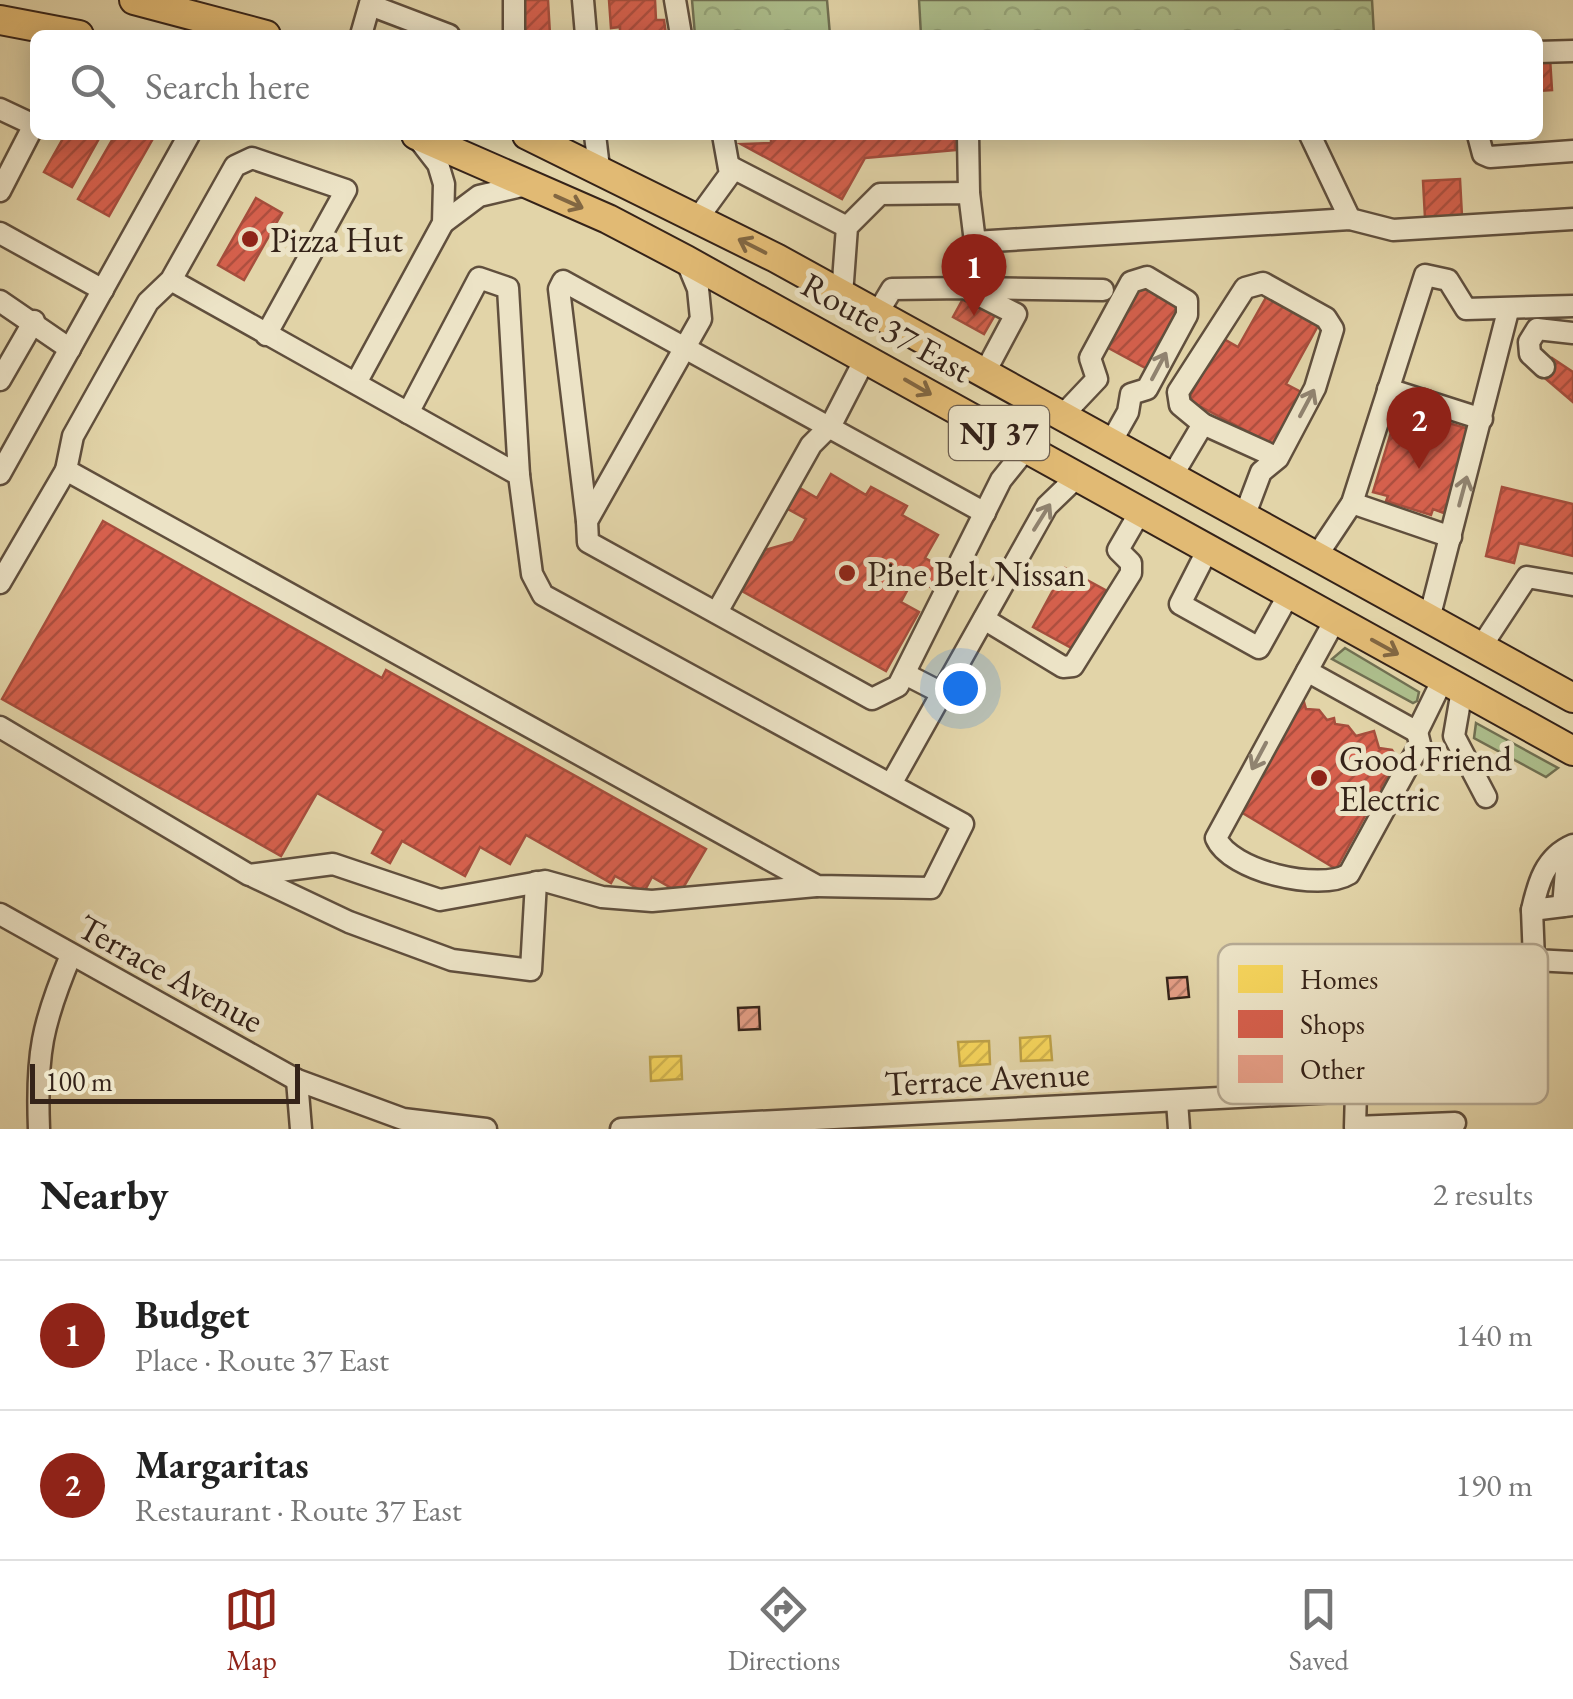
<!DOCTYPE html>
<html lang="en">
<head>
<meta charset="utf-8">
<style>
  :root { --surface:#fff; --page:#f6f6f6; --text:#222; --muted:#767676; --line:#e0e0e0; --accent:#8f2418 }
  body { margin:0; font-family:"EB Garamond",serif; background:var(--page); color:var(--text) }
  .scale { position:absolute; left:30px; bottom:25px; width:270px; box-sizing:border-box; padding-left:10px; border:5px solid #352319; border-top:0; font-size:28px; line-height:35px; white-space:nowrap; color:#352319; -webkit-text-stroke:8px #ece3c6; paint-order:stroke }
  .you { position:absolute; left:960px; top:688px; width:35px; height:35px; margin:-25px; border:8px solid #fff; border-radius:50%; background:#1a73e8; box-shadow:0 0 0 15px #1a73e833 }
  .badge { display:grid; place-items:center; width:65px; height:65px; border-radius:50%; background:var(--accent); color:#fff; font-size:32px; font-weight:700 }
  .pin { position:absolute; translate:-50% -82px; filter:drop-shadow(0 2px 5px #0008) }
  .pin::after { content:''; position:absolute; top:52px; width:35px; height:30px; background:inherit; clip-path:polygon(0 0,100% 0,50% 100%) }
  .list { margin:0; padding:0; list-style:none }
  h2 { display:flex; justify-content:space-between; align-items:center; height:130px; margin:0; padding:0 40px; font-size:42px }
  h2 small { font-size:32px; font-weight:400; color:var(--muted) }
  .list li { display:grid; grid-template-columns:65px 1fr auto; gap:30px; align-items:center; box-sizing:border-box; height:150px; padding:0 40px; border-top:2px solid var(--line) }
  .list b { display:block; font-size:38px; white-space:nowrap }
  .list p { margin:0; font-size:32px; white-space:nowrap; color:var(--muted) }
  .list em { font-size:32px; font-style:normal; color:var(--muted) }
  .icon { flex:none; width:55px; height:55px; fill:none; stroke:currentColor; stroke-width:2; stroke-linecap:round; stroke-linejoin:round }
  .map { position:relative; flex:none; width:1573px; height:1129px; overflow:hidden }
  .search { position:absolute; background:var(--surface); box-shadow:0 5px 25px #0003; left:30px; right:30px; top:30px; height:110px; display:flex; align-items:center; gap:25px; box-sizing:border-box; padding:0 35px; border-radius:15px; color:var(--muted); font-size:38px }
  .sheet { height:430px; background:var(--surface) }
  nav { display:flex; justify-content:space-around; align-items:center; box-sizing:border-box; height:140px; border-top:2px solid var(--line); background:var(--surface); font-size:28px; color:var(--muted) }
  nav a { display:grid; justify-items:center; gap:5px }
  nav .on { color:var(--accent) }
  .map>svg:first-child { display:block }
</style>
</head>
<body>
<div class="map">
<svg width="1573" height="1129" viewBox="0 0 1573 1129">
  <defs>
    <pattern id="forest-crowns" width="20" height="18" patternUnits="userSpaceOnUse" patternTransform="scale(2.5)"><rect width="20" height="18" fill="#adbe8c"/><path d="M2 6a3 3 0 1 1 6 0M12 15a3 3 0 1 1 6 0" fill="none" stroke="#95a378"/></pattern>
    <pattern id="homes-hatch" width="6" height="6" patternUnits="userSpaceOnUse" patternTransform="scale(2.5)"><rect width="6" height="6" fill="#f6d55c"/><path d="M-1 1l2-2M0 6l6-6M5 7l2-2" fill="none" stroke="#d4b74f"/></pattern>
    <pattern id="shops-hatch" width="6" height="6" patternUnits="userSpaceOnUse" patternTransform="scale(2.5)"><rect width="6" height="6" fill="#d6604d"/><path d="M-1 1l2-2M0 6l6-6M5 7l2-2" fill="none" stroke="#ae4f3f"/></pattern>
    <pattern id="building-hatch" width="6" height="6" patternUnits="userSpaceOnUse" patternTransform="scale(2.5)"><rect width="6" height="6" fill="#e59e86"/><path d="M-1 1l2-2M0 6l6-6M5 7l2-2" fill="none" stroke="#ba806d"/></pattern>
  </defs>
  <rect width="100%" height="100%" fill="#e2d4a8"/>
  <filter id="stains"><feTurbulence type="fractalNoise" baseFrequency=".002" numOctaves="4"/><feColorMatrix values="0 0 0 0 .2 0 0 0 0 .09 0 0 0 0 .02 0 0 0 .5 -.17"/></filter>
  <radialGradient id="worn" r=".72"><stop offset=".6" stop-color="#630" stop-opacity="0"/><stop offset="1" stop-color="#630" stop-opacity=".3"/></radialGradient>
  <g fill="#adbe8c" stroke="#717052" stroke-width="2.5">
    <polygon points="1345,648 1419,692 1417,701 1413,703 1332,659"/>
    <polygon points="1476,723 1558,768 1546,777 1474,738"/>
  </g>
  <g fill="url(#forest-crowns)" stroke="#717052" stroke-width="2.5">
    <polygon points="692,0 827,0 830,35 695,35"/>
    <polygon points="919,0 1372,0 1374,35 921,35"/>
  </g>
  <g fill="url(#homes-hatch)" stroke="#bca048" stroke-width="2.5">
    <polygon points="1050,1036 1052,1060 1021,1061 1020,1038"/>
    <polygon points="989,1041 990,1064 960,1066 958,1042"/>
    <polygon points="681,1056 682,1079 651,1081 650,1057"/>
  </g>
  <g fill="url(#shops-hatch)" stroke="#a64e3d" stroke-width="2.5">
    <polygon points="520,0 548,0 550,35 523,35"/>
    <polygon points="609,0 655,0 656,20 664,20 666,35 620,35 620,27 611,28"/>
    <polygon points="1550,58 1552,90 1538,91 1538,59"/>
    <polygon points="65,135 101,135 72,187 44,172"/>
    <polygon points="115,135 155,135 109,216 78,199"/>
    <polygon points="771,135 955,135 955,150 865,158 842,199 741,144 771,143"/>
    <polygon points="1460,179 1462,216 1425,218 1423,181"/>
    <polygon points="256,198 282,213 244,280 218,265"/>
    <polygon points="1137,284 1184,310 1151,371 1103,345"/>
    <polygon points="1268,294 1320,322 1286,384 1305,394 1277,447 1188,400 1222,338 1238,347"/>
    <polygon points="964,297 995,315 984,334 953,317"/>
    <polygon points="1552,358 1573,372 1573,402 1539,373"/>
    <polygon points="1429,417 1469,429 1444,513 1433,509 1431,515 1386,501 1388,496 1373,492 1395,419 1427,423"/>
    <polygon points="831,474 866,495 871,487 907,506 902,515 938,535 925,558 945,569 934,589 914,578 901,602 919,612 886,671 742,591 765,550 793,542 806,519 786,508 798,487 817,498"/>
    <polygon points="1502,487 1573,504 1573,556 1519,543 1514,563 1486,556"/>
    <polygon points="103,521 382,678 386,670 706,849 680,893 652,877 644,892 615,876 611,883 526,835 510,864 480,847 465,876 402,841 390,863 372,853 384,831 317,793 281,856 2,699"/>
    <polygon points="1065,568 1109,592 1077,651 1033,627"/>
    <polygon points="1304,702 1306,709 1319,710 1327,720 1334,718 1335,724 1348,726 1356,736 1374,731 1379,748 1392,750 1397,758 1397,768 1391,770 1381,787 1383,794 1376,796 1336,869 1236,809 1298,704"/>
  </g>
  <g fill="url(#building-hatch)" stroke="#352319" stroke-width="2.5">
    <polygon points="1187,977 1189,997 1169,999 1167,978"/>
    <polygon points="759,1007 760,1029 739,1030 738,1008"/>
  </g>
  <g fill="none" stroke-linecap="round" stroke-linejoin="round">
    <g stroke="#604f3d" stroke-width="25">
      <g id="minor">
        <polyline points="583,0 586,35"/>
        <polyline points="675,0 681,35"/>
        <polyline points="370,5 449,35"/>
        <polyline points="361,35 371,0"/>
        <polyline points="514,35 514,0"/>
        <polyline points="1538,52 1573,51"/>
        <polyline points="0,109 34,125"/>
        <polyline points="595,135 599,168"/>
        <polyline points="968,135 969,193"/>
        <polyline points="1310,135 1350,219"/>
        <polyline points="1478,135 1483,154 1490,157 1573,151"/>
        <polyline points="729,166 847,227"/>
        <polyline points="0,191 35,123"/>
        <polyline points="698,218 730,174 723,135"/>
        <polyline points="443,223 479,196 530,184"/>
        <polyline points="0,233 103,290"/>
        <polyline points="686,260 698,289 701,319 587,521 588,542 872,699 898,686 1001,480 1026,449"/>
        <polyline points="171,280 519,475 532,574 543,595 963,824 931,888 817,886 66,470 73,436 148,302 171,280 235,166 252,158 346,190 266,335"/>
        <polyline points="972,288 1103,290"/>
        <polyline points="842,295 847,227 880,194 969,193 975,242 1350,219 1393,230 1573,219"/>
        <polyline points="0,301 70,349"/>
        <polyline points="877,314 892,289 965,288 1016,314 984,374"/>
        <polyline points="1544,367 1530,354 1529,342 1537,329 1573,333"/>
        <polyline points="0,380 34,321"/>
        <polyline points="356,383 443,223 444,184 438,164 417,137"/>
        <polyline points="1388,389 1482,419"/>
        <polyline points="408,413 479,278 508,288 519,475"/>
        <polyline points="1061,417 1097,379 1090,358 1131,282 1147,277 1187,301 1187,315 1147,389 1131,394 1128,412 1110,444"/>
        <polyline points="0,474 189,135"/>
        <polyline points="1171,478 1203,424"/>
        <polyline points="1352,503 1451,537"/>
        <polyline points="1244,517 1261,472 1278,458 1315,388 1333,329 1326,318 1263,283 1245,288 1178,392 1180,405 1203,424 1278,458"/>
        <polyline points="587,521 559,289 563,281 985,513"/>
        <polyline points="1208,549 1180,604 1259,648 1289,594"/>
        <polyline points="1316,557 1352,503 1425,275 1448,280 1466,309 1573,306"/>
        <polyline points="0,583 66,470"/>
        <polyline points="717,612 811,445 831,425 866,357"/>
        <polyline points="984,619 1063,667 1073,666 1131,573 1131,563 1118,550 1140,512"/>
        <polyline points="1429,619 1508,311"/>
        <polyline points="1335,620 1307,671 1417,732 1443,679"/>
        <polyline points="1481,647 1527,577 1573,585"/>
        <path d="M 1307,671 L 1216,838 C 1230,871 1320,892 1349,874 L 1420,744 L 1417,732"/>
        <polyline points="905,674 942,693"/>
        <polyline points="1462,690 1454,736 1486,797"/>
        <polyline points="0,727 249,875 333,864 440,900 545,881 602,897 652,901 816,886"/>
        <polyline points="891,784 1047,506 1077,477"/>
        <path d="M 1573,845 C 1545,857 1538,883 1532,910 L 1573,905"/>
        <polyline points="254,877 349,922 452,960 531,970 536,882"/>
        <polyline points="1563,906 1568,848"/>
        <polyline points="1532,910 1534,960 1573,962"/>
        <polyline points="0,914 297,1080 403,1119 486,1129"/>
        <polyline points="297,1080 301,1129"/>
        <polyline points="1177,1101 1179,1129"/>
        <path d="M 39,1129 C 36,1054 42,1024 71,955"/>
        <polyline points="621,1129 1356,1091 1355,1127 1455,1123"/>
      </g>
    </g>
    <g stroke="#352319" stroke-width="32">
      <g id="highway">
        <polyline points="134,0 266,35"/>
        <polyline points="0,20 79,35"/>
        <polyline points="416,135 608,219 686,260 1573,751"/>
        <polyline points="527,135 776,258 1573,698"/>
      </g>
    </g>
    <use href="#minor" stroke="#ece3c6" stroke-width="20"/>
    <use href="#highway" stroke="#e1ba74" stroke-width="28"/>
  </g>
  <defs><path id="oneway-shaft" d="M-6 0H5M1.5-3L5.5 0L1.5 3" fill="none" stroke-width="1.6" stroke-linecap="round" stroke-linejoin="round" transform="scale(2.5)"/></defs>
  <g stroke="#826742">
    <use href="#oneway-shaft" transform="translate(569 202) rotate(24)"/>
    <use href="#oneway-shaft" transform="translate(752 246) rotate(-153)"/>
    <use href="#oneway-shaft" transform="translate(918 387) rotate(30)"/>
    <use href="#oneway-shaft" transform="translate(1385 647) rotate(29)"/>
  </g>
  <g stroke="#908370">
    <use href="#oneway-shaft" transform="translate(1159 366) rotate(-62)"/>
    <use href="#oneway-shaft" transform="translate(1307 403) rotate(-62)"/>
    <use href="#oneway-shaft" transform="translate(1463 491) rotate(-75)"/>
    <use href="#oneway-shaft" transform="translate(1042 517) rotate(-58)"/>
    <use href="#oneway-shaft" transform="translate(1259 756) rotate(118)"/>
  </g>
  <g fill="#8f2418" stroke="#ece3c6" stroke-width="4">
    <circle cx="250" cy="239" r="10"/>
    <circle cx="847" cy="573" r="10"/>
    <circle cx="1319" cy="778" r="10"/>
  </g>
  <g text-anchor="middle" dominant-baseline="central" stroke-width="10" stroke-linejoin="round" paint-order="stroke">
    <rect fill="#ece3c6" stroke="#6c5d4d" stroke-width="2.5" x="949" y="406" width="100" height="54" rx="8"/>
    <g font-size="32" font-weight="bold" fill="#352319">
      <text x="999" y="433">NJ 37</text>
    </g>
    <g font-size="35" fill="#352319" stroke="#ece3c6" text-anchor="start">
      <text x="270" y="239">Pizza Hut</text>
      <text x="867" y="573">Pine Belt Nissan</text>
      <text x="1339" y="758">Good Friend<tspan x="1339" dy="40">Electric</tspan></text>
    </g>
    <g font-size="35" fill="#352319" stroke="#ece3c6">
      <text transform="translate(887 327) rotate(29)">Route 37 East</text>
      <text transform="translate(171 973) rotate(29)">Terrace Avenue</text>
      <text transform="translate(987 1078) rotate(-3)">Terrace Avenue</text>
    </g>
  </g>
  <rect x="1218" y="944" width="330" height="160" rx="15" fill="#ece3c6" stroke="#b5a992" stroke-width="2.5"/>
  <rect x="1238" y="965" width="45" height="28" fill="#f6d55c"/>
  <rect x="1238" y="1010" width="45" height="28" fill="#d6604d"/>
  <rect x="1238" y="1055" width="45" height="28" fill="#e59e86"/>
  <g font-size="28" fill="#352319">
    <text x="1300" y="989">Homes</text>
    <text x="1300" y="1034">Shops</text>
    <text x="1300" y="1079">Other</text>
  </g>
  <rect width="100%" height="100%" filter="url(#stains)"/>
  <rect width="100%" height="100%" fill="url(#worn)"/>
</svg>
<div class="scale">100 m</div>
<div class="you"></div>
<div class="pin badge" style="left:974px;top:316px">1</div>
<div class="pin badge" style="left:1419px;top:469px">2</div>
<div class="search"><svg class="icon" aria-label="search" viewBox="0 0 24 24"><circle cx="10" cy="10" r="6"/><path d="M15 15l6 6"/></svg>Search here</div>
</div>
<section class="sheet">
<h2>Nearby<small>2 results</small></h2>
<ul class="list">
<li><span class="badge">1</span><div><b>Budget</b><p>Place · Route 37 East</p></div><em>140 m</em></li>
<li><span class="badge">2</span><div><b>Margaritas</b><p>Restaurant · Route 37 East</p></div><em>190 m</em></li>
</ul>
</section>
<nav>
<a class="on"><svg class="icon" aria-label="map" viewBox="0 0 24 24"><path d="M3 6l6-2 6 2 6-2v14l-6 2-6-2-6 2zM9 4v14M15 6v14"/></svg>Map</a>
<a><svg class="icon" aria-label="directions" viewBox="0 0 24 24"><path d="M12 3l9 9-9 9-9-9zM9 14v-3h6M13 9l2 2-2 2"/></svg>Directions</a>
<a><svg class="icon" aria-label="saved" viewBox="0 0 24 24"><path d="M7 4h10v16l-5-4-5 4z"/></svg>Saved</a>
</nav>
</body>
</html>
